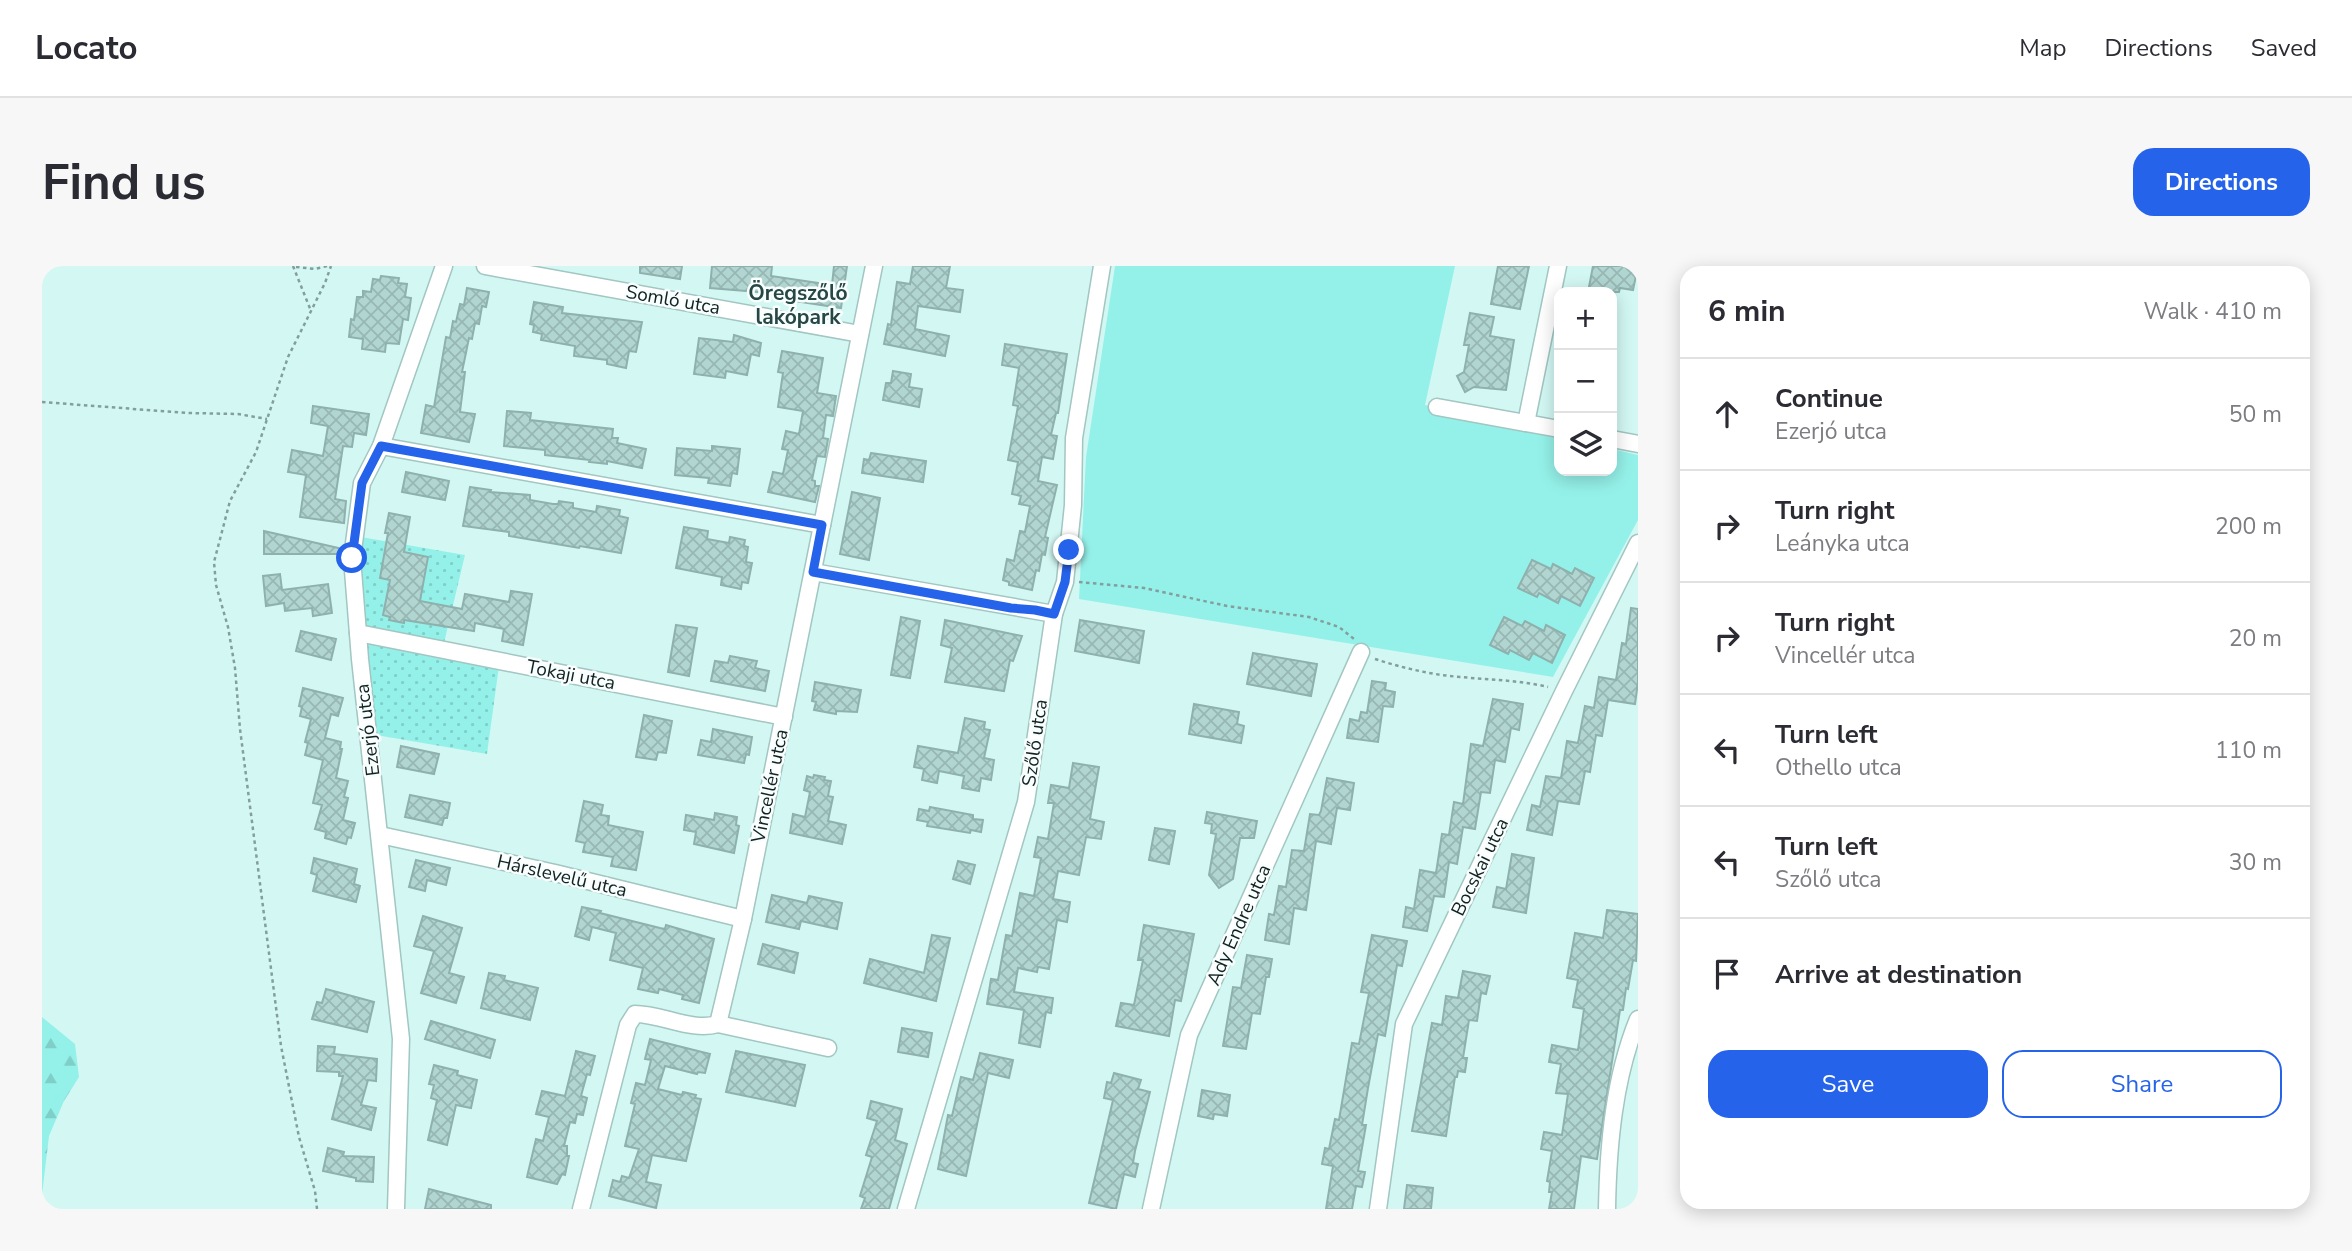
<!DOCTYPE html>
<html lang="en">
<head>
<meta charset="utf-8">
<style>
  :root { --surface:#fff; --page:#f7f7f7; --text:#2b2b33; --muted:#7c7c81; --line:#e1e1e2; --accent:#2563eb }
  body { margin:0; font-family:"Nunito Sans",sans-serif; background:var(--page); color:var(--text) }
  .controls { position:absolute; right:21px; top:21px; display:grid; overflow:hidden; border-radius:14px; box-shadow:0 4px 18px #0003 }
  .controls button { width:63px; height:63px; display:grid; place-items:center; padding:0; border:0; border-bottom:2px solid var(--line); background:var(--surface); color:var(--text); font:35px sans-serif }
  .stop { position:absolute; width:21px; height:21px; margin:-16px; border:5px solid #2563eb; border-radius:50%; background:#fff }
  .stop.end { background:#2563eb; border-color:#fff; box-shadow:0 2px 7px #0008 }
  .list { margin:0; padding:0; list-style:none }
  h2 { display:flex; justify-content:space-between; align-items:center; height:91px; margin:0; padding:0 28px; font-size:30px }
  h2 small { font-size:23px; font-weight:400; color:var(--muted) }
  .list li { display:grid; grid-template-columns:46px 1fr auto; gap:21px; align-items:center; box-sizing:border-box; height:112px; padding:0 28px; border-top:2px solid var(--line) }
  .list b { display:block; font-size:26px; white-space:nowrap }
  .list p { margin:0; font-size:23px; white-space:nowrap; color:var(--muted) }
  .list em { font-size:23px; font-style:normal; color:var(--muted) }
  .actions { display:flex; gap:14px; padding:21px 28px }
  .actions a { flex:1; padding:16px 0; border:2px solid var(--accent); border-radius:21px; text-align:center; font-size:24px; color:var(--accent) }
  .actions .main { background:var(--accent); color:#fff }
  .icon { flex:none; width:38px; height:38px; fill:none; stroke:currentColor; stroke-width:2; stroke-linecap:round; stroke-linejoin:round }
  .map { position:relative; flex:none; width:1596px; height:943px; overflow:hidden; border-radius:21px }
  header { display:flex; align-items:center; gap:42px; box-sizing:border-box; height:98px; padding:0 35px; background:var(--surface); border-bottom:2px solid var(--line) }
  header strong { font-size:33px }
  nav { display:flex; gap:38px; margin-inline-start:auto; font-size:24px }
  .intro { display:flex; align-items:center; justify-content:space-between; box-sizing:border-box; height:168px; padding:0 42px }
  h1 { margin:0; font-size:49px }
  .button { padding:18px 32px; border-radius:21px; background:var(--accent); color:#fff; font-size:24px; font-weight:700 }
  main { display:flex; gap:42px; padding:0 42px }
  aside { flex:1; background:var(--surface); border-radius:21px; box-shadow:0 4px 18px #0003 }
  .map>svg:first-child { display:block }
</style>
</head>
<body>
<header>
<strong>Locato</strong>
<nav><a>Map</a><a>Directions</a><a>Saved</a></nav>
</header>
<div class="intro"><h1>Find us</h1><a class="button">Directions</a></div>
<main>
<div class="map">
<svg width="1596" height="943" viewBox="0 0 1596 943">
  <defs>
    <pattern id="forest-firs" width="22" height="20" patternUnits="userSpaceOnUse" patternTransform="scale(1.75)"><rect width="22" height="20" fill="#94f1e9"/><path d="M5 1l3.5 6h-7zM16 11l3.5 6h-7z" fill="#7fcec8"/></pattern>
    <pattern id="park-dots" width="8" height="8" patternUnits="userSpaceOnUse" patternTransform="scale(1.75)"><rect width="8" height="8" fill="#94f1e9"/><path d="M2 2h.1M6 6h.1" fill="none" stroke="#7fcec8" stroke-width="1.8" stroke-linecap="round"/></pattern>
    <pattern id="building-cross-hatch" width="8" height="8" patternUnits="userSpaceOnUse" patternTransform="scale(1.75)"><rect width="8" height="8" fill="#b1d5d1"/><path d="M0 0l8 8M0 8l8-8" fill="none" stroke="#97b7b3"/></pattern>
  </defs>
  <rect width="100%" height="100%" fill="#d3f8f4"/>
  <polygon fill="#94f1e9" points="1073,0 1413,0 1383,139 1517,170 1517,205 1570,205 1570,183 1596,189 1596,254 1511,411 1037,333 1044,191"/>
  <polygon fill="url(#forest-firs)" points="0,751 33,778 37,811 22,835 7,870 0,929"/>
  <g fill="url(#park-dots)">
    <polygon points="319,271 423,289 402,377 320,362 315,297"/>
    <polygon points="322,373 457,400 445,488 334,469"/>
  </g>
  <g fill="url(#building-cross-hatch)" stroke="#8eb1ad" stroke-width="2">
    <polygon points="598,0 640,0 638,13 598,7"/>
    <polygon points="670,0 730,0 729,10 790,19 792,0 805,0 799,42 739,33 740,28 668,22"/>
    <polygon points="871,0 908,0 904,22 921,24 918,46 876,40 873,63 907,70 903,90 842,78 846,58 849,59 855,16 868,18"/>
    <polygon points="1456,0 1487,0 1478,43 1449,38"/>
    <polygon points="1551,0 1596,0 1591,24 1578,22 1577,26 1546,26"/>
    <polygon points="339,10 357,12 356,17 365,18 363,31 369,32 366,54 361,53 357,78 344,77 343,86 320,83 321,73 307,71 309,53 312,54 315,31 321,31 321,25 329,26 331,13 338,14"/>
    <polygon points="425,22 447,26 444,41 440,40 437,58 433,57 430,73 427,72 420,106 423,106 418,146 433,148 427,176 379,167 384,139 392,141 404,71 408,72 411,55 414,56 418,38 422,39"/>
    <polygon points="492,36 521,41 520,47 600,56 594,86 587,85 584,102 565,98 565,94 532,90 533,80 499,74 500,68 491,66 492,59 488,58"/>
    <polygon points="1428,47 1452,51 1448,70 1472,74 1464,124 1432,121 1423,126 1415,110 1422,106 1427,79 1422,79"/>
    <polygon points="692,69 719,77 717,90 709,88 705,109 684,105 683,112 652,108 657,72 691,76"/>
    <polygon points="963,78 1025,88 1016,147 1014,147 1009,169 1015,170 1011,193 1000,191 996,215 1015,219 1003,271 1006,272 1003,289 1000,288 997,305 994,304 990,324 967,319 967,316 961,314 965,293 972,295 978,265 983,266 988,240 977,238 979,230 970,228 976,196 966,194 976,140 971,139 977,102 960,99"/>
    <polygon points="740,85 781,92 775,127 794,130 791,150 784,149 781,172 786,173 783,191 775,190 770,214 773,215 773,220 777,220 773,236 726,226 731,206 741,208 746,184 740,183 744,165 757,168 761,145 736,141 741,107 736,106"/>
    <polygon points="851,105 869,108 867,121 880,123 877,141 841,134 844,117 849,117"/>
    <polygon points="271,140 327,148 324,169 312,167 310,181 301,180 293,233 304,235 302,257 258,251 264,209 246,206 250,184 281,190 286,160 269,157"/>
    <polygon points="465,145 489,147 488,154 571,163 570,172 576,172 575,177 604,183 600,202 565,195 565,198 547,196 548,194 503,189 503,184 462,180"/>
    <polygon points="670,180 698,183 695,208 690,207 688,220 666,217 667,212 633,209 635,182 670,185"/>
    <polygon points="829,187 884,195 881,216 820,207 822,193 827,194"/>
    <polygon points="364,206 407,215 403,234 360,226"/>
    <polygon points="428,221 449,224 448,226 488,229 488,234 511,238 516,238 517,235 531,237 531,242 554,246 555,240 578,244 577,250 586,252 579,287 538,280 537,282 520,279 467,270 467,266 421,260"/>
    <polygon points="810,226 838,232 827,294 798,288"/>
    <polygon points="347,247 368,251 362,286 386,291 378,335 420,343 423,328 467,336 469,325 490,328 481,379 460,375 462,363 433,357 432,365 362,354 362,357 347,354 348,351 341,349 348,314 338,312 346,267 343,267"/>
    <polygon points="642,261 666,265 665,273 687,277 688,271 703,274 702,280 706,281 704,296 710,297 706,317 700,316 699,323 679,319 680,311 634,302"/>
    <polygon points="222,265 301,283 300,288 222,288"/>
    <polygon points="1490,294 1509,303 1511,298 1530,308 1533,302 1552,312 1538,340 1519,330 1516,337 1497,327 1495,331 1476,322"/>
    <polygon points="238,308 240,324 286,318 290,347 271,350 270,342 243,345 242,337 224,340 221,310"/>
    <polygon points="1589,342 1596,343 1596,416 1593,438 1566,434 1560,470 1554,469 1548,506 1543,505 1537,538 1516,535 1510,569 1485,564 1490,539 1498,541 1504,510 1519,512 1525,475 1536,477 1543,440 1552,442 1557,411 1574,414 1580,377 1584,378"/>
    <polygon points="859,351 878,355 868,412 849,409"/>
    <polygon points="1462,351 1480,360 1483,355 1502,365 1504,359 1523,369 1510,397 1491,387 1487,394 1468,384 1466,388 1448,379"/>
    <polygon points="903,354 980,370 971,395 968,394 962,425 903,416 910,382 899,379"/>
    <polygon points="1038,354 1102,365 1097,397 1033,385"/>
    <polygon points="634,359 655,362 647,410 626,406"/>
    <polygon points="259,365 294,373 289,394 254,385"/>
    <polygon points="1211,387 1275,398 1269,430 1205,418"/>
    <polygon points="688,390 715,395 713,402 727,405 723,425 669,415 673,395 686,397"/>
    <polygon points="1330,415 1344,417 1343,424 1353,426 1351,441 1341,440 1336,476 1305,472 1308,453 1317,455 1319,446 1325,447"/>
    <polygon points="773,416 819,424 815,446 794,445 794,448 772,444 774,436 770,435"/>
    <polygon points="261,422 301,432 296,450 289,448 283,472 299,476 298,483 300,483 294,512 306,515 302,531 306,532 301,554 313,557 309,572 306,571 304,578 283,572 284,566 273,563 280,539 271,537 281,494 263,489 266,477 263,476 269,453 258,450 260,441 257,440"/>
    <polygon points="1451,433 1481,438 1477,464 1469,462 1463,496 1453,494 1448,527 1439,526 1433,563 1421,561 1415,598 1407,596 1402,631 1392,630 1385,665 1361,661 1364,641 1372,643 1378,604 1394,607 1400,568 1407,569 1412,536 1421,538 1429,478 1441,480"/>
    <polygon points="1152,438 1197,446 1195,458 1202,460 1199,477 1147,468"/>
    <polygon points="602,449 630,455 624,487 616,486 614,494 594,491"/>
    <polygon points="923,452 943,456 942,463 948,464 942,492 952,494 949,514 939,512 937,525 920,522 922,510 897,505 895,517 880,514 882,503 872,501 876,480 916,487"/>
    <polygon points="671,463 710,471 707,489 704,488 702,497 656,489 659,474 669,476"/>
    <polygon points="359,480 397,488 392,508 355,501"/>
    <polygon points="1031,497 1057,501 1048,553 1062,556 1059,573 1044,571 1037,609 1016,605 1011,633 1028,636 1025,656 1015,654 1007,703 996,701 995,706 976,702 972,726 1011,732 1009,747 1004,746 998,781 977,777 982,744 945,738 949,713 956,714 964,669 970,670 978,627 992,630 999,592 992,591 996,571 1006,573 1012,537 1006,537 1009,519 1027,522"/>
    <polygon points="772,509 783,511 782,514 789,515 786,530 791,531 786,555 804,559 800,578 748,567 751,548 763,551 768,526 762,524 765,510 771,512"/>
    <polygon points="1285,512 1312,517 1308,544 1295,542 1289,578 1274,575 1264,644 1252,642 1247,678 1223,674 1227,648 1232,649 1237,620 1244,621 1250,584 1262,585 1268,548 1277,549 1279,545"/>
    <polygon points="368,529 408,537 405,552 402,552 400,559 363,551"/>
    <polygon points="542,535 561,539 559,549 567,550 566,559 601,566 594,604 569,600 571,591 541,586 543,577 534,575"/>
    <polygon points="888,541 931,549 931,553 941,554 939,566 929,564 928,567 885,560 886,556 875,554 877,543 887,545"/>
    <polygon points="1165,546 1215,555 1212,572 1198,572 1191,613 1177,622 1167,609 1174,568 1169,567 1170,558 1163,557"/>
    <polygon points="673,547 695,551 694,559 697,560 692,587 652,578 654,566 642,564 644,549 672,554"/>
    <polygon points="1113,562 1133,565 1127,598 1107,594"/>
    <polygon points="1470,588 1492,592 1484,647 1451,641 1455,621 1464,623"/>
    <polygon points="272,592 315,603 312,618 318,620 314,636 271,625 275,609 269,607"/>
    <polygon points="374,594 408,602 404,619 385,614 383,625 367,621"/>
    <polygon points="916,595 933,599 928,618 911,613"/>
    <polygon points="730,629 765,637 767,630 800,637 795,663 759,655 757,663 724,656"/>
    <polygon points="540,641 559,645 558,647 618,662 623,663 624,659 672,673 657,737 640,733 641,729 617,723 616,727 596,723 601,702 568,694 574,667 550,661 547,674 533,670"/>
    <polygon points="1565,644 1596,648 1594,695 1591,694 1586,723 1584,722 1581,744 1578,744 1555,893 1539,890 1532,943 1507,943 1510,926 1507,926 1508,916 1505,915 1510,885 1499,883 1502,866 1520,869 1526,828 1514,827 1519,798 1507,796 1510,779 1536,784 1542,743 1531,741 1536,714 1525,712 1533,667 1561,672"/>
    <polygon points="381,650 420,662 407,707 422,711 414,737 379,727 392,685 372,680"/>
    <polygon points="1102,659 1152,668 1139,735 1133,734 1127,770 1074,760 1079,737 1092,739 1101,694 1096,694"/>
    <polygon points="890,669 908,672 894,735 822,717 828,693 882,707"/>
    <polygon points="1330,669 1365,675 1360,700 1355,699 1343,770 1336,768 1326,822 1320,859 1324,859 1316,905 1323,906 1320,921 1314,920 1310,943 1284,943 1291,900 1280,898 1283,882 1287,883 1293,853 1297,854 1310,777 1317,778 1327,727 1319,726"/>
    <polygon points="721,678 756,687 752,707 716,698"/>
    <polygon points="1205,689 1230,693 1227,711 1224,711 1218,748 1210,747 1204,783 1181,780 1191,721 1199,722"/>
    <polygon points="1421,705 1448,710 1444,728 1439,727 1435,755 1427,754 1421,792 1425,792 1423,806 1416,805 1415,811 1413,811 1404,870 1370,865 1390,757 1400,759 1404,730 1416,732"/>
    <polygon points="447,707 463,710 462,714 496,722 488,754 439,742"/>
    <polygon points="284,723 332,736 325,766 270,753 275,736 280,737"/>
    <polygon points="389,755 453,774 448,792 383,773"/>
    <polygon points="860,762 890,767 886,791 856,786"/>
    <polygon points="608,773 668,788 663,807 656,806 655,808 623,800 616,823 640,829 641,826 654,829 653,832 659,833 644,895 610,889 604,916 619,919 614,942 567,930 571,914 578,916 580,910 587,912 597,883 583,880 593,838 589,837 594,817 603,819 609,794 603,793"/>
    <polygon points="276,780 293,781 292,788 335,793 334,815 326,814 319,839 334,842 329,864 290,853 301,810 297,810 297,806 275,805"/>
    <polygon points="534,785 553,790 548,809 545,808 539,830 545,832 541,849 535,848 533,857 528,856 522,880 525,880 525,890 527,890 523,909 520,908 515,918 485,911 494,873 501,875 507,851 494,848 500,825 523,830"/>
    <polygon points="694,785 763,799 753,840 684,826"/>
    <polygon points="938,787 971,794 967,812 946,807 924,910 896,903 906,849 910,850 919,811 931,814"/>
    <polygon points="392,799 416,805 415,809 435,814 429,842 414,839 405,879 386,874 395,834 389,832 392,819 387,818"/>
    <polygon points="1072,807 1099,814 1096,823 1108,826 1093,885 1091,897 1096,898 1093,911 1082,908 1074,943 1047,937 1071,834 1062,832 1065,816 1069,817"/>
    <polygon points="1160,824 1188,829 1185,850 1172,848 1171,853 1156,850"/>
    <polygon points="829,835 860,843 853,874 865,878 847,943 819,943 823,932 818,930 830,891 824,889 835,855 825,852"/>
    <polygon points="286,882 302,886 301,890 332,891 331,916 314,915 314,912 281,905"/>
    <polygon points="1365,919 1391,922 1389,943 1362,943"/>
    <polygon points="387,923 449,939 449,943 383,943"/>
  </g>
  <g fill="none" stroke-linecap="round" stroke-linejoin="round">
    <g stroke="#a2c6c2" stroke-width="19">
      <g id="street">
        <polyline points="443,0 818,68"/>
        <polyline points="1395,141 1517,163"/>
        <polyline points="1484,157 1516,0"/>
        <polyline points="1570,173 1596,178"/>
        <polyline points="339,180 780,259"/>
        <polyline points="771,306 1012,348"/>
        <polyline points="316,367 742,451"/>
        <polyline points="338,569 513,607 701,653"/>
        <polyline points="676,758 786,782"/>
        <polyline points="354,943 359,773 318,393 310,292 320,217 339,180 402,0"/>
        <path d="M 539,943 L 586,759 L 593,748 C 620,748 650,766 676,758 L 701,653 L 832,0"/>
        <polyline points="864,943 984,536 1012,348 1023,316 1031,239 1032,172 1060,0"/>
        <polyline points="1109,943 1147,769 1319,386"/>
        <polyline points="1336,943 1362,758 1522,425 1596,277"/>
        <path d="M 1565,943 C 1566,879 1572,812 1596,753"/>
      </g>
    </g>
    <g stroke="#839e9b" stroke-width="2.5" stroke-dasharray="3.5 3.5" stroke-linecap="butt">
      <polyline points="251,0 269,45"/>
      <polyline points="254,1 273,3 285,0"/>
      <polyline points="0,136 145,147 196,148 225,153"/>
      <polyline points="1037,316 1102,322 1185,340 1267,351 1297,361 1312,373"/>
      <path d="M 1333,393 C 1361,402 1390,409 1419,411 C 1448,414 1477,414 1506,421"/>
      <polyline points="275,943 273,925 257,871 239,780 198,463 193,402 186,361 174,319 172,296 188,235 214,186 246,91 283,17 289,0"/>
    </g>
    <use href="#street" stroke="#fff" stroke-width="16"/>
  </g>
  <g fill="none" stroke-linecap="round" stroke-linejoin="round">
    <polyline stroke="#2563eb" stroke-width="9" points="310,292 320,217 339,180 780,259 771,306 969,342 993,344 1012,348 1023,316 1027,284"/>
  </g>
  <g text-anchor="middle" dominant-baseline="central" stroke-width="5" stroke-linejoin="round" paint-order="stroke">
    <g font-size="19" fill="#132120" stroke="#f7fefd">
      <text transform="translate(631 34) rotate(10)">Somló utca</text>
      <text transform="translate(529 409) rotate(11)">Tokaji utca</text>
      <text transform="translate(326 464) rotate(-97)">Ezerjó utca</text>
      <text transform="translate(993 477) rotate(-82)">Szőlő utca</text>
      <text transform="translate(728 520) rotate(-78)">Vincellér utca</text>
      <text transform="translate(1438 601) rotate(-64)">Bocskai utca</text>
      <text transform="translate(520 610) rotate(13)">Hárslevelű utca</text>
      <text transform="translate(1197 659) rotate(-66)">Ady Endre utca</text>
    </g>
    <g font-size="21" font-weight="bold" fill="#274745" stroke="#f7fefd">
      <text x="756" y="27">Öregszőlő<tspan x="756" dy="24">lakópark</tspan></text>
    </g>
  </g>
</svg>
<div class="controls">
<button>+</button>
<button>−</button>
<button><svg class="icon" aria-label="layers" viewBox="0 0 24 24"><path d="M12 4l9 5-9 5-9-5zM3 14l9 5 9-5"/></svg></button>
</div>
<div class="stop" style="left:310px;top:292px"></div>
<div class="stop end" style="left:1027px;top:284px"></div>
</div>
<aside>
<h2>6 min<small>Walk · 410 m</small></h2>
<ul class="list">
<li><svg class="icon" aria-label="ahead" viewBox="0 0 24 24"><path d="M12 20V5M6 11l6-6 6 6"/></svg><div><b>Continue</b><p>Ezerjó utca</p></div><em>50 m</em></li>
<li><svg class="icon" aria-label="right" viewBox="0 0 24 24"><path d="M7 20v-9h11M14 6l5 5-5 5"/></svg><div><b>Turn right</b><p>Leányka utca</p></div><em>200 m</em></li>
<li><svg class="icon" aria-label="right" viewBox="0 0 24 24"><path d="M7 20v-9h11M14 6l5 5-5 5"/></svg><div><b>Turn right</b><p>Vincellér utca</p></div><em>20 m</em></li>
<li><svg class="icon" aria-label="left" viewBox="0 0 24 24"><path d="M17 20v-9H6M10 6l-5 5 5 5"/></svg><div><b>Turn left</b><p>Othello utca</p></div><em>110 m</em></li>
<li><svg class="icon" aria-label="left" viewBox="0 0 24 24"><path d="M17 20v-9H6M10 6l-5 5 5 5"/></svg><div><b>Turn left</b><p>Szőlő utca</p></div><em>30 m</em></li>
<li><svg class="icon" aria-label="arrive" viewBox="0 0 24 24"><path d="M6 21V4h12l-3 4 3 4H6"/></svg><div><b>Arrive at destination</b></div></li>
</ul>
<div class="actions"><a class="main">Save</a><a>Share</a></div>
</aside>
</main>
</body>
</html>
